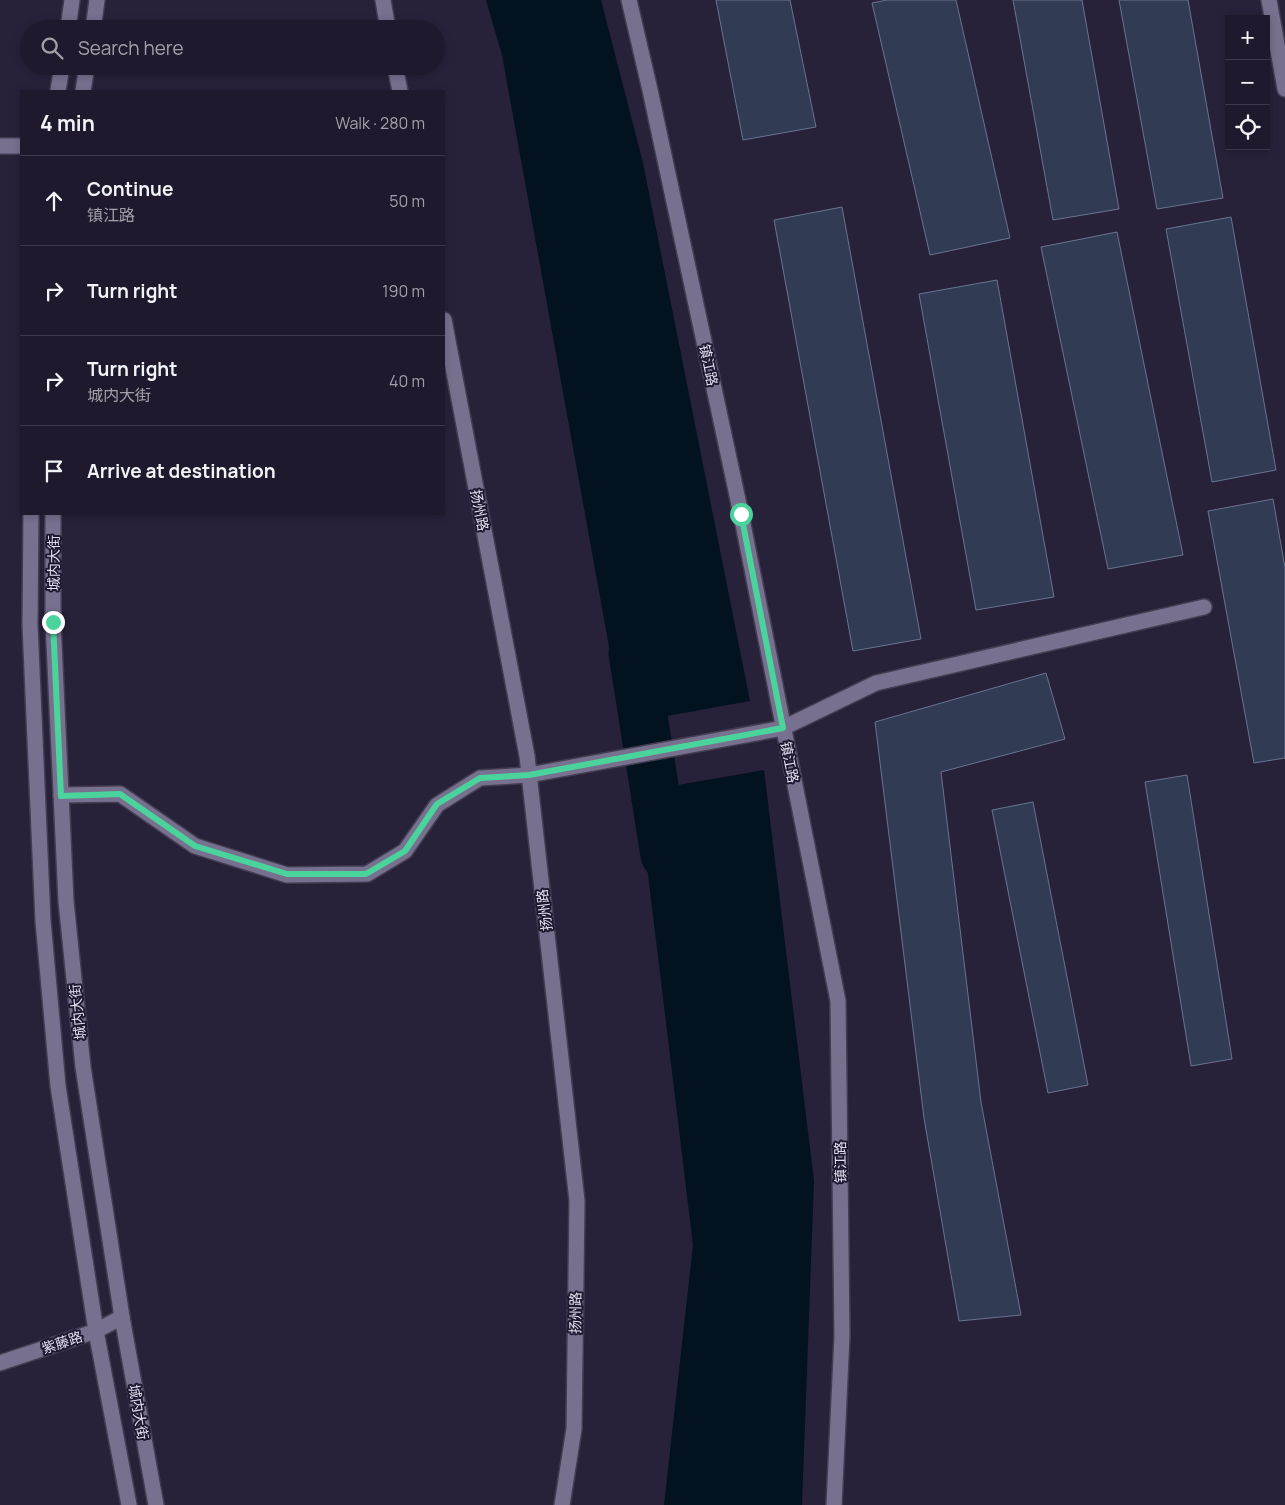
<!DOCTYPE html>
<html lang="en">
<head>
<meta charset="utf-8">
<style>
  :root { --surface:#1e192c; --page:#262234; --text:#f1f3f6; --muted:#a1a0a9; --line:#3c3848 }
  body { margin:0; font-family:Manrope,"Noto Sans SC",sans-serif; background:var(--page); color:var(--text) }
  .controls { position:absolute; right:15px; top:15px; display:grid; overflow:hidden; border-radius:0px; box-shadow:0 2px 8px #0003 }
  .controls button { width:45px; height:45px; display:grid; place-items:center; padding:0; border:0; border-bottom:1px solid var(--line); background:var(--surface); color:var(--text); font:25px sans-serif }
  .stop { position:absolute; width:15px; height:15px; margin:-11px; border:4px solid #4ad49c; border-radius:50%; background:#fff }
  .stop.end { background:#4ad49c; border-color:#fff; box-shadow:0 1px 5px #0008 }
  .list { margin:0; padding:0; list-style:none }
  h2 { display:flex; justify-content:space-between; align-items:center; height:65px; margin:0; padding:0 20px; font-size:21px }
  h2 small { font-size:16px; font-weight:400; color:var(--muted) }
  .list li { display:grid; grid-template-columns:32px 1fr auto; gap:15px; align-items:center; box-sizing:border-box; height:90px; padding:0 20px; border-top:1px solid var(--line) }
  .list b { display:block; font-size:19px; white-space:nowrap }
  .list p { margin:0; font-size:16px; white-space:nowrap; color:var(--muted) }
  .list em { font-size:16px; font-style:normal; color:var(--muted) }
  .icon { flex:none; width:28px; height:28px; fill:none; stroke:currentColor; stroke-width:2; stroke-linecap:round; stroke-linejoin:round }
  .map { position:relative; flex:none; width:1285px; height:1505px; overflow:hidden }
  .search { position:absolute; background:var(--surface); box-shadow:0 2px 8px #0003; left:20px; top:20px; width:425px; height:55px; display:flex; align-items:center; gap:12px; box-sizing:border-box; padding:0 18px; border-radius:28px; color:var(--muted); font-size:19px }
  .panel { position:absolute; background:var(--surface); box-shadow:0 2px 8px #0003; left:20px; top:90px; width:425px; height:425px; border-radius:0px }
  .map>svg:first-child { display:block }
</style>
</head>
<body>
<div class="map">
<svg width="1285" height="1505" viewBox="0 0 1285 1505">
  <rect width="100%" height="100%" fill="#28213a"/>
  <g fill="#02121f">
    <polygon points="486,0 601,0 643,163 750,701 623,724 502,55"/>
    <polygon points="764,770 814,1181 802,1505 664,1505 693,1245 638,792"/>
  </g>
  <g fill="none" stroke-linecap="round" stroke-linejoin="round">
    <polyline stroke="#02121f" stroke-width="49" points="633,653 665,855"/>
  </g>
  <g fill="#323b54" stroke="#697491">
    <polygon points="716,0 790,0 816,127 743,140"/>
    <polygon points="887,0 956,0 1010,238 930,255 872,3"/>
    <polygon points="1013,0 1082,0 1119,209 1053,220"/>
    <polygon points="1119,0 1188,0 1223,198 1157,209"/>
    <polygon points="842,207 921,639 853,651 774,220"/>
    <polygon points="1231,217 1276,470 1212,482 1166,229"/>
    <polygon points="1117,232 1183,555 1108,569 1041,247"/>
    <polygon points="997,280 1054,597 976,610 919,294"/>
    <polygon points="1273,499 1285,568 1285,758 1254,763 1208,511"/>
    <polygon points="1046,673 1065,739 941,772 981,1102 1021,1315 959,1321 924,1118 875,722"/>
    <polygon points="1187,775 1232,1059 1191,1066 1145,782"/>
    <polygon points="1033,802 1088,1085 1048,1093 992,810"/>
  </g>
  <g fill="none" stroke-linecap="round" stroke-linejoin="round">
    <g stroke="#433d52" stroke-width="18">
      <g id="street">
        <polyline points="383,0 388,29"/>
        <polyline points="629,0 650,90 741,514 838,1001 842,1336 834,1505"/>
        <polyline points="68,29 72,0"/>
        <polyline points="93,29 97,0"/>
        <polyline points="395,66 400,91"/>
        <polyline points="58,91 62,66"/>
        <polyline points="83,91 87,66"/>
        <polyline points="0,146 21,146"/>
        <polyline points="444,320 527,756 577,1201 574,1429 562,1505"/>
        <polyline points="31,514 30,625 43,921 58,1086 96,1331 129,1505"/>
        <polyline points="53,514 53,622 66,901 83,1067 122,1317 156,1505"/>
        <polyline points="61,795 120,794 195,846 287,875 367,874 405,851 437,805 480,778 529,775 783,728 876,683 1204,607"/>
        <polyline points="0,1363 96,1331 122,1317"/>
      </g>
    </g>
    <g stroke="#433d52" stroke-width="18">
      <polyline id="secondary" points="1269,0 1285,89"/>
    </g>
    <use href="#street" stroke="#77718f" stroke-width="15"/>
    <use href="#secondary" stroke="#77718f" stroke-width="15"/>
  </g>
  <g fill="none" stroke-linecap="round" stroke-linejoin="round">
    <polyline stroke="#4ad49c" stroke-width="6" points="53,622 61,796 120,794 195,846 287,874 366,874 405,851 437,804 480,778 529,775 783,728 741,514"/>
  </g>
  <g text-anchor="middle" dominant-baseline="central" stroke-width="4" stroke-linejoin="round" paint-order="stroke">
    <g font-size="14" fill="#e2deef" stroke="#1f1830">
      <text transform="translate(709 365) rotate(78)">镇江路</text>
      <text transform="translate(480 510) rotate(79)">扬州路</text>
      <text transform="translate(53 563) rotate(-90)">城内大街</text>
      <text transform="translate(790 762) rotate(79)">镇江路</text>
      <text transform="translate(544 910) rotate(-97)">扬州路</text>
      <text transform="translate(77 1012) rotate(-96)">城内大街</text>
      <text transform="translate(840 1162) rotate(-91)">镇江路</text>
      <text transform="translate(575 1313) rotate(-89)">扬州路</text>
      <text transform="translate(62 1342) rotate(-18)">紫藤路</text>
      <text transform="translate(139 1412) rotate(80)">城内大街</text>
    </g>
  </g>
</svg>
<div class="controls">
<button>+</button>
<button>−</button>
<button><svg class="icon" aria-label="locate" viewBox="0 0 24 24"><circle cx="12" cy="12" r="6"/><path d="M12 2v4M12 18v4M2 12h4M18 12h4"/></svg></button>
</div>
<div class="stop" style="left:741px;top:514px"></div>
<div class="stop end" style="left:53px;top:622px"></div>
<div class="search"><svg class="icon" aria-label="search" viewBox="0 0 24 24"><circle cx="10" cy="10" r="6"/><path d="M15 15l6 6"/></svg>Search here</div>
<section class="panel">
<h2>4 min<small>Walk · 280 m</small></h2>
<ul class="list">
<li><svg class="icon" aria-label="ahead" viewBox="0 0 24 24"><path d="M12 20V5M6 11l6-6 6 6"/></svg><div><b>Continue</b><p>镇江路</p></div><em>50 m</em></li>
<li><svg class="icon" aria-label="right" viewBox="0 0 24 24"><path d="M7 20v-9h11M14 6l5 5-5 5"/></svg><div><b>Turn right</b></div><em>190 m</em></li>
<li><svg class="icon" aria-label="right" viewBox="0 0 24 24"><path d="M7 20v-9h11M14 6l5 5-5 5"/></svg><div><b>Turn right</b><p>城内大街</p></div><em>40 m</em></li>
<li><svg class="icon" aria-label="arrive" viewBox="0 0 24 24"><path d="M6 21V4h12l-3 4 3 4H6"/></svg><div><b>Arrive at destination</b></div></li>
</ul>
</section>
</div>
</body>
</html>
